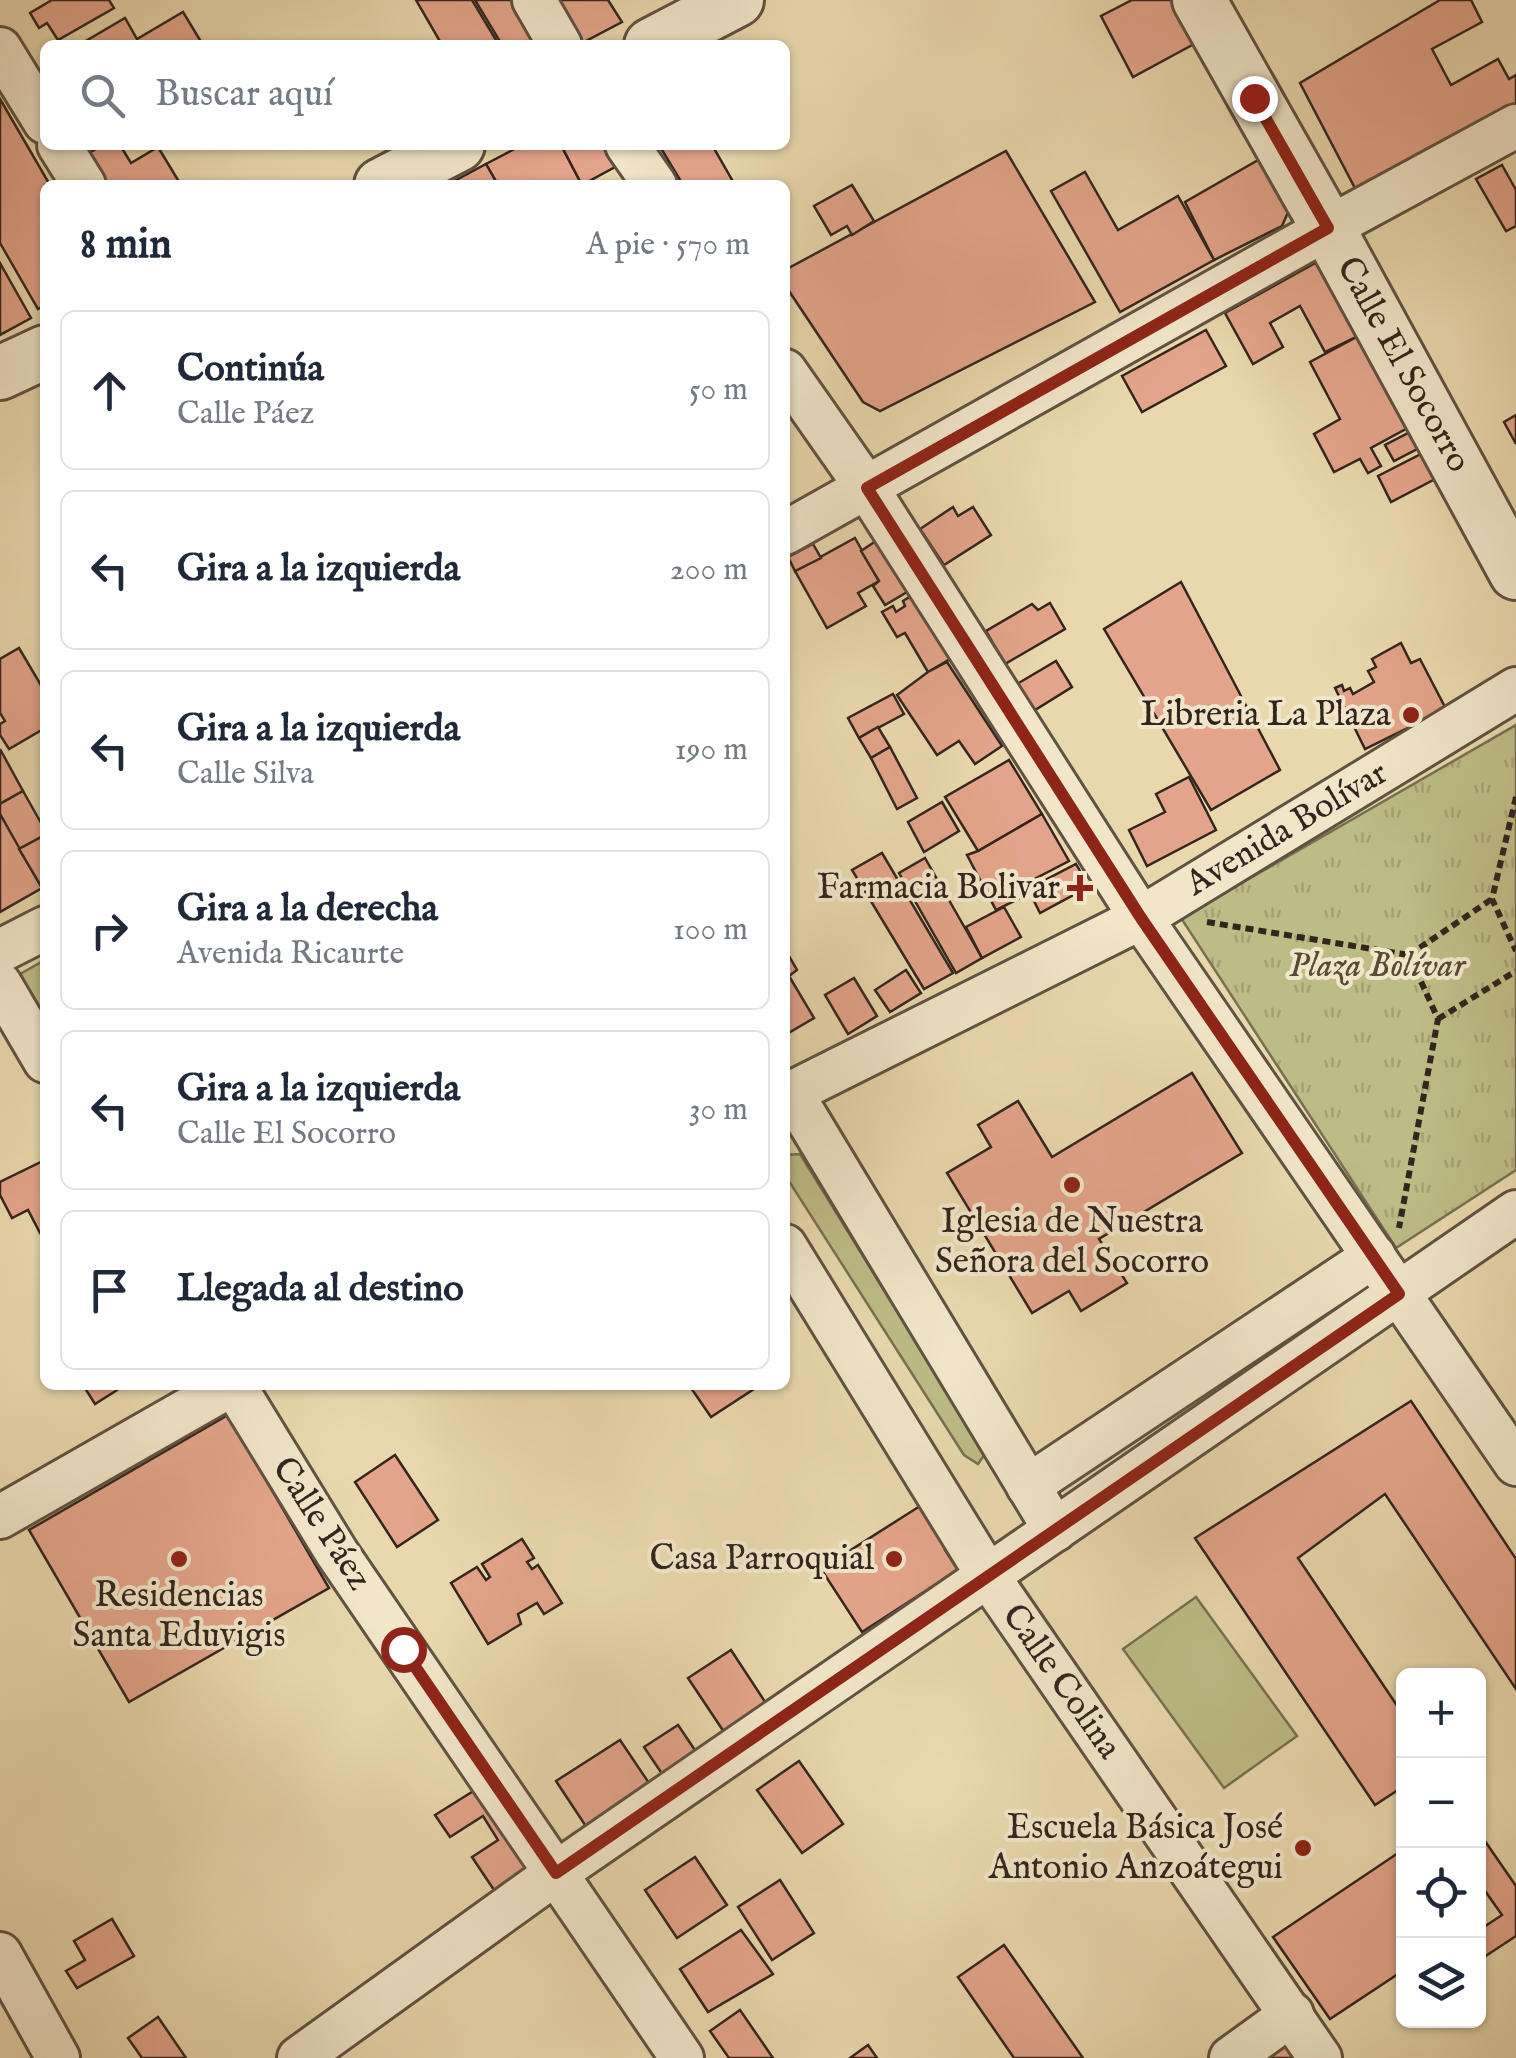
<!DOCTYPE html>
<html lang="es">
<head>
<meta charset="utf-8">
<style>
  :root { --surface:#fff; --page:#f2f2f3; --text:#1f2937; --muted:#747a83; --line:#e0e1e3 }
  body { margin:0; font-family:"IM FELL English",serif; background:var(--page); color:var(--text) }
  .controls { position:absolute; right:30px; bottom:30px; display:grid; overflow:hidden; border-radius:15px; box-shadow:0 2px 8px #0004 }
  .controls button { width:90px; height:90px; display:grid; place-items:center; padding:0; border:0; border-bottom:2px solid var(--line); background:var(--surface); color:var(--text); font:50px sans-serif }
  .stop { position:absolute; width:30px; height:30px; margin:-22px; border:8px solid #8f2418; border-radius:50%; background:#fff }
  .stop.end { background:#8f2418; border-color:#fff; box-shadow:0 2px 10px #0008 }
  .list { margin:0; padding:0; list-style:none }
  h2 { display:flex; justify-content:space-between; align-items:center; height:130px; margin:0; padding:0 40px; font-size:42px }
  h2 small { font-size:32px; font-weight:400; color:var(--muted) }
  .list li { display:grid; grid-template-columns:65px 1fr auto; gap:30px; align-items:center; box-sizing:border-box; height:160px; margin:0 20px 20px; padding:0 20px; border:2px solid var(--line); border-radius:15px }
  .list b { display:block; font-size:38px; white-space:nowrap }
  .list p { margin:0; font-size:32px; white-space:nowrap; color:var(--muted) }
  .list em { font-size:32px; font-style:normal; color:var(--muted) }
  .icon { flex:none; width:55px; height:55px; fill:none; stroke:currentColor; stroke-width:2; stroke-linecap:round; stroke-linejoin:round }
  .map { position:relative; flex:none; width:1516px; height:2058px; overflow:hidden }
  .search { position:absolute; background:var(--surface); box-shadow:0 2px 8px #0004; left:40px; top:40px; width:750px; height:110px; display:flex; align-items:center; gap:25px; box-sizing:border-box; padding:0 35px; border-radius:15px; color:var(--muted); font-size:38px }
  .panel { position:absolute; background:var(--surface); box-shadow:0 2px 8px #0004; left:40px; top:180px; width:750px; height:1210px; border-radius:15px }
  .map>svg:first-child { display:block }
</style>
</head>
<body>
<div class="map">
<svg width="1516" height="2058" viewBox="0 0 1516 2058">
  <defs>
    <pattern id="park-tufts" width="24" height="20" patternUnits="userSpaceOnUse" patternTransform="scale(2.5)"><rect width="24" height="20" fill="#bdbc86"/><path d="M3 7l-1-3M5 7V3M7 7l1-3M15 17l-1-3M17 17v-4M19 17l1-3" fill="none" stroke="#a3a173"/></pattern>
  </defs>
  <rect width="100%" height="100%" fill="#e9d8ae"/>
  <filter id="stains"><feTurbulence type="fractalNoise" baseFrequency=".002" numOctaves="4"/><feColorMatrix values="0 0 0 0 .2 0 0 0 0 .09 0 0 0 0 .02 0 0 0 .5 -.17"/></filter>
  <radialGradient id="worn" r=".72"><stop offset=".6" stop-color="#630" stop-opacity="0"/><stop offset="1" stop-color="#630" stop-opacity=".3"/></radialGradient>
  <g fill="#bdbc86" stroke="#787052" stroke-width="2.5">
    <polygon points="45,960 45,1031 15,977"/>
    <polygon points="800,1154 985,1454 978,1464 964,1455 785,1175 785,1155"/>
    <polygon points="1196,1597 1297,1736 1224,1788 1123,1649"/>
  </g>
  <polygon fill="url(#park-tufts)" stroke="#787052" stroke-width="2.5" points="1516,725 1516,1170 1396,1248 1181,918"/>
  <g fill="#e4a48b" stroke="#33251e" stroke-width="2.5">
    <polygon points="52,0 109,0 114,8 58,40 47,23 39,28 30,13"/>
    <polygon points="416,0 472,0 499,45 442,45"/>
    <polygon points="475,0 514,0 541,45 502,45"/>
    <polygon points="554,0 608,0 622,22 580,44"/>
    <polygon points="1132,0 1171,0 1194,44 1133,77 1101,16"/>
    <polygon points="1440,0 1471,0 1482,22 1432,49 1451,85 1498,59 1509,79 1516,75 1516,108 1358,194 1300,83"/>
    <polygon points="183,12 203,45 79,45 125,18 137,39"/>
    <polygon points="0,99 50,185 45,185 45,305 38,309 0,243"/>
    <polygon points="103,145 120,145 131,163 158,147 181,185 108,185 89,153"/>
    <polygon points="522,145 561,145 582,185 498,185 486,164"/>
    <polygon points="561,145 603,145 615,167 582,185"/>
    <polygon points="659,145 712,145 735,185 683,185"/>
    <polygon points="1006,151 1095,302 880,411 863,402 785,285 785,270"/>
    <polygon points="1260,159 1289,210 1282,226 1214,260 1185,202"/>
    <polygon points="486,164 498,185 447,185"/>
    <polygon points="1502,165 1516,190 1516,226 1506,231 1476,179"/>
    <polygon points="1085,172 1118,230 1178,196 1214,260 1120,312 1051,191"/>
    <polygon points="852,185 874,221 852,235 847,226 831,235 814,206"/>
    <polygon points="1319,261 1366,332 1325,352 1300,306 1270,323 1283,347 1253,364 1225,313"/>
    <polygon points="0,263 31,318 0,335"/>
    <polygon points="1206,330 1226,366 1142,412 1122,376"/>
    <polygon points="1366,332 1415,424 1371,448 1381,466 1368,473 1360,459 1334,472 1314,434 1340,419 1310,362"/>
    <polygon points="1516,415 1516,444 1504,422"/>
    <polygon points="1414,430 1423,446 1394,461 1385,445"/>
    <polygon points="1425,452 1439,477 1391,502 1378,476"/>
    <polygon points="953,507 958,516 973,507 991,535 944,565 920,529"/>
    <polygon points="855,538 879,581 858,593 866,606 827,628 795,571"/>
    <polygon points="876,541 907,592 885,605 873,586 879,581 861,551"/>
    <polygon points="813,544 821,558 795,571 788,557"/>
    <polygon points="1181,582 1280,770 1211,810 1104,629"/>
    <polygon points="911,596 950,659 928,672 905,633 897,637 882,612 893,606 896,612 905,606 903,601"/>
    <polygon points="1050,603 1065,629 1005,664 986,631 1032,604 1038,610"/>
    <polygon points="1401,643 1411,663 1420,659 1446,709 1365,749 1335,688 1342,685 1344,691 1350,688 1353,694 1374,682 1368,671 1376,667 1372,659"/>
    <polygon points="19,648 45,692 45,728 9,749 0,735 0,724 5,721 0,713 0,659"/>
    <polygon points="1056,661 1072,687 1035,710 1017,684"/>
    <polygon points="947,662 1002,746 975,764 959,741 937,755 897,695 928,672"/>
    <polygon points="893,694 904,714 859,738 848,718"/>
    <polygon points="878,727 890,747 871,758 859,738"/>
    <polygon points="890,747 917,798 897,809 871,758"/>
    <polygon points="0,749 23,791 0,804"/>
    <polygon points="1009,760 1042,814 978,851 945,797"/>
    <polygon points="1189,777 1216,830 1147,866 1129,830 1165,812 1156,794"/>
    <polygon points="23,791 45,830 45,835 19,849 0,814 0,804"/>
    <polygon points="942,802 959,831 924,852 908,822"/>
    <polygon points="0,814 42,888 0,912"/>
    <polygon points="1042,814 1069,861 1021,886 1026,895 996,910 967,855 978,851"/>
    <polygon points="45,835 45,887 42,888 19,849"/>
    <polygon points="882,853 953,973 924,989 852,870"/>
    <polygon points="925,858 982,958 956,973 899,873"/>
    <polygon points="1076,864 1084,878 1077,893 1040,913 1028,889"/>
    <polygon points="1004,907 1021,937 982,958 966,927"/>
    <polygon points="785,949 797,970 789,976 814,1018 785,1035"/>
    <polygon points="906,970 921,993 890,1012 875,990"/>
    <polygon points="854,978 877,1016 848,1034 825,995"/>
    <polygon points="1192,1073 1242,1153 1099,1239 1127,1283 1081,1311 1069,1291 1032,1313 947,1173 991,1147 978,1125 1018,1101 1052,1157"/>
    <polygon points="45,1160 45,1231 40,1233 28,1210 12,1218 0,1195 0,1182"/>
    <polygon points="83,1385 125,1385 95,1404"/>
    <polygon points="696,1385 760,1385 711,1417 691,1388"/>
    <polygon points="1411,1401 1516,1559 1516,1689 1385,1494 1298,1558 1404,1716 1404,1786 1375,1805 1195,1538"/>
    <polygon points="228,1415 329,1588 129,1702 29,1530"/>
    <polygon points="395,1455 438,1520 397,1547 355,1482"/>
    <polygon points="920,1506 955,1544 945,1550 958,1570 862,1632 821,1569"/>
    <polygon points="522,1539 534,1558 527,1562 532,1569 538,1565 562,1603 544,1614 537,1603 518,1614 521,1624 488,1644 451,1583 477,1567 486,1580 490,1577 482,1564"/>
    <polygon points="731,1650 771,1711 728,1738 688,1678"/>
    <polygon points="678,1725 703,1762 669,1784 644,1747"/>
    <polygon points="620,1740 657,1795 593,1837 556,1781"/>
    <polygon points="799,1761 843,1824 802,1853 757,1790"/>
    <polygon points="480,1787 541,1872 500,1899 472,1857 498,1840 483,1816 450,1837 435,1815"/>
    <polygon points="1478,1831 1516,1886 1516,1936 1478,1961 1478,1931 1502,1915 1478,1881"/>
    <polygon points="1404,1849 1404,1970 1330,2019 1273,1937"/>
    <polygon points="695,1857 727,1905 677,1938 645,1890"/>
    <polygon points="780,1880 814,1933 772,1960 738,1907"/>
    <polygon points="112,1919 134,1956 77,1988 66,1971 85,1960 74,1941"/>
    <polygon points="741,1930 773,1974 708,2012 680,1969"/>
    <polygon points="1004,1945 1083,2058 1014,2058 958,1977"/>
    <polygon points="740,2010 773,2058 729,2058 710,2031"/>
    <polygon points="158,2017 186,2058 142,2058 128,2038"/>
    <polygon points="1279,2042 1295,2050 1300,2058 1257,2058"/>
    <polygon points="868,2045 877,2058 850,2058"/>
  </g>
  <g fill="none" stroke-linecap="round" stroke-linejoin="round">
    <g stroke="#605242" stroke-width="48">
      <g id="minor">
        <polyline points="534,0 560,45"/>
        <polyline points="0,49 45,122"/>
        <polyline points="59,145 84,185"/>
        <polyline points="627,145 655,185"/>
        <polyline points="785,371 867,488 1141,918 1516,1464"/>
        <polyline points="785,533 1328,228 1516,126"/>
        <polyline points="0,951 45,928"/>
        <polyline points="0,984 45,1061"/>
        <polyline points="791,1092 1055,1530"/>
        <polyline points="785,1096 1141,918 1516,689"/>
        <polyline points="785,1246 988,1576 1320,2058"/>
        <polyline points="234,1385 337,1553 682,2058"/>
        <polyline points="1028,1486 1374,1256"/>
        <polyline points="0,1517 231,1385"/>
        <polyline points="0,1954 58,2058"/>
        <polyline points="299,2058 556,1873 1516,1212"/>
        <polyline points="1231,2058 1292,2014"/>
      </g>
    </g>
    <g stroke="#605242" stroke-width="58">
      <g id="tertiary">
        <polyline points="1199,0 1328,228 1516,573"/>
        <polyline points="651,45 737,0"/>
        <polyline points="381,185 458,145"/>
        <polyline points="0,373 45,352"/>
      </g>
    </g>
    <g stroke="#33251e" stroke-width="6" stroke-dasharray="8 5" stroke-linecap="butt">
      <polyline points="1516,797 1492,899 1516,951"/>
      <polyline points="1207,922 1409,955 1438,1019 1399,1228"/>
      <polyline points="1409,955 1492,899"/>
      <polyline points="1438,1019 1516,971"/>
    </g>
    <use href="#minor" stroke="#f1e6ca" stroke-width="42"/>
    <use href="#tertiary" stroke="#f1e6ca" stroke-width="52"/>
  </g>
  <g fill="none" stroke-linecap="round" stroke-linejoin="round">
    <polyline stroke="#8f2418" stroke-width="12" points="403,1649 556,1873 1399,1294 1141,918 867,488 1328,228 1254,98"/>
  </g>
  <g fill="#8f2418" stroke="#f1e6ca" stroke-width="4">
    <circle cx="1411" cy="715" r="10"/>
    <path d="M1075 873h10v10h10v10h-10v10h-10v-10h-10v-10h10z"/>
    <circle cx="1072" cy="1185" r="10"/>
    <circle cx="179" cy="1559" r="10"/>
    <circle cx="894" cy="1559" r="10"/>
    <circle cx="1303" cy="1848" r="10"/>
  </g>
  <g text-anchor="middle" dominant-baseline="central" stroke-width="8" stroke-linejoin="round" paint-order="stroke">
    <g font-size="35" fill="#33251e" stroke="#f1e6ca">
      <text transform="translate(1403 365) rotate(61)">Calle El Socorro</text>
      <text transform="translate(1287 829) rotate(-31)">Avenida Bolívar</text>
      <text transform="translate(321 1524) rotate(57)">Calle Páez</text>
      <text transform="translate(1061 1682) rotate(55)">Calle Colina</text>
    </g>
    <g font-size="35" fill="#33251e" stroke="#f1e6ca" text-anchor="end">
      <text x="1391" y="715">Libreria La Plaza</text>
      <text x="1060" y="888">Farmacia Bolivar</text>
      <text x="1072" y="1222" text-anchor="middle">Iglesia de Nuestra<tspan x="1072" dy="40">Señora del Socorro</tspan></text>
      <text x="874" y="1559">Casa Parroquial</text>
      <text x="179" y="1596" text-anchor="middle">Residencias<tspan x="179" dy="40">Santa Eduvigis</tspan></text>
      <text x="1283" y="1828">Escuela Básica José<tspan x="1283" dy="40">Antonio Anzoátegui</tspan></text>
    </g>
    <g font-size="35" font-style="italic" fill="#564b38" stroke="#f1e6ca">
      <text x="1377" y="966">Plaza Bolívar</text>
    </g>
  </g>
  <rect width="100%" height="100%" filter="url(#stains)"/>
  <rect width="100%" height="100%" fill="url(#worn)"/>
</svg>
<div class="controls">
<button>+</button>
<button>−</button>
<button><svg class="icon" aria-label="locate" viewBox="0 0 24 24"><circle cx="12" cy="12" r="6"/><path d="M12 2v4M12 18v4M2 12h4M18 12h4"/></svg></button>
<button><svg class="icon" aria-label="layers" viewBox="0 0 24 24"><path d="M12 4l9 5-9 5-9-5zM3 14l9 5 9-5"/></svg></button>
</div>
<div class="stop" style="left:403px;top:1649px"></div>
<div class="stop end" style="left:1254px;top:98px"></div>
<div class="search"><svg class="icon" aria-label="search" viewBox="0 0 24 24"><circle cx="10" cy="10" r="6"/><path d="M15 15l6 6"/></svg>Buscar aquí</div>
<section class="panel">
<h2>8 min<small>A pie · 570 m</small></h2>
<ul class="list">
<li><svg class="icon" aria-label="ahead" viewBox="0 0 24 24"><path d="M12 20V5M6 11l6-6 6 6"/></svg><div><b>Continúa</b><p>Calle Páez</p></div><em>50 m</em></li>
<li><svg class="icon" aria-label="left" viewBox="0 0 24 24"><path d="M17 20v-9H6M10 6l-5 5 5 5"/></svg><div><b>Gira a la izquierda</b></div><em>200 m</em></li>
<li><svg class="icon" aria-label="left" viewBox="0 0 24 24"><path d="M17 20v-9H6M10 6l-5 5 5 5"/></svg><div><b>Gira a la izquierda</b><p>Calle Silva</p></div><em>190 m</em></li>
<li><svg class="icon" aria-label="right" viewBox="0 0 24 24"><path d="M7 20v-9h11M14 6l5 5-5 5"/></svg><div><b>Gira a la derecha</b><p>Avenida Ricaurte</p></div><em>100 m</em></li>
<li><svg class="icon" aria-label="left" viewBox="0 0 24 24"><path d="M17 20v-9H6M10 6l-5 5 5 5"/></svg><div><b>Gira a la izquierda</b><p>Calle El Socorro</p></div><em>30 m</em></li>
<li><svg class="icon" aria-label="arrive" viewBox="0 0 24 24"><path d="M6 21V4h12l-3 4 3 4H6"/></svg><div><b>Llegada al destino</b></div></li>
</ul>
</section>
</div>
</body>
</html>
